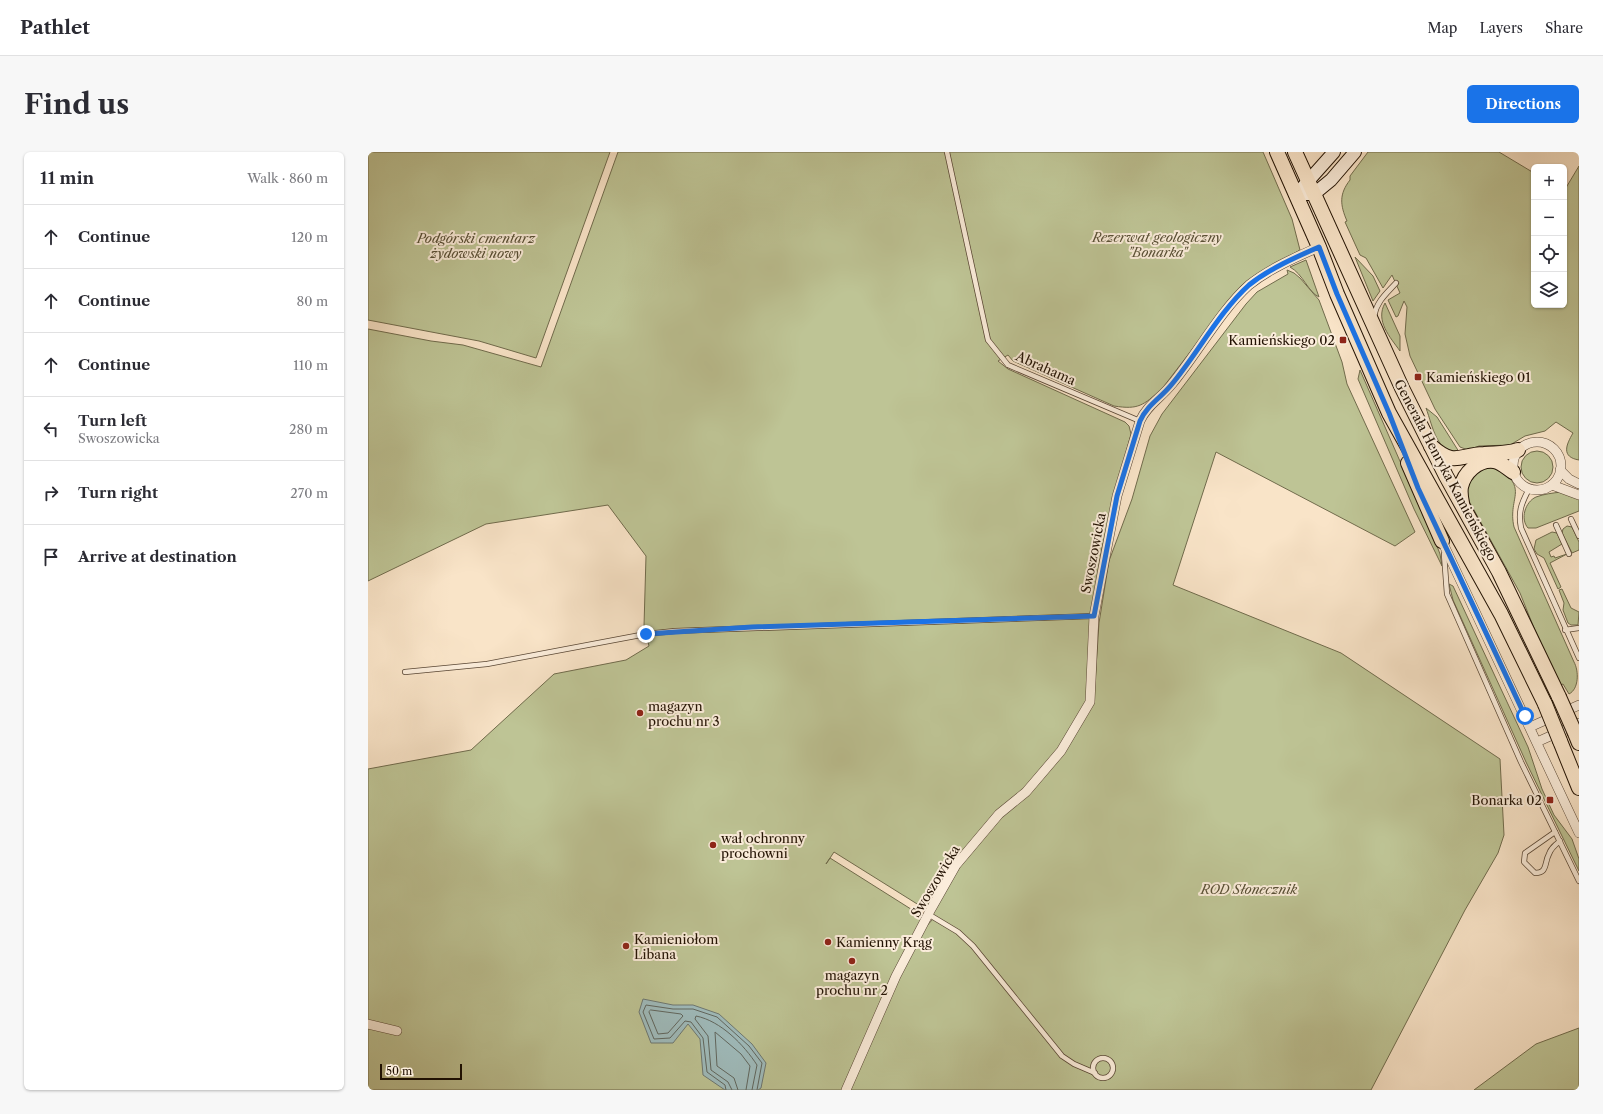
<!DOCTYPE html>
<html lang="en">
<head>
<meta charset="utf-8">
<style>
  :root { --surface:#fff; --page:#f7f7f7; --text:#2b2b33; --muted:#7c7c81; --line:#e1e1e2; --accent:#1a73e8 }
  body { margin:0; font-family:"Libre Caslon Text",serif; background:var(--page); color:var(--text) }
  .controls { position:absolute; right:12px; top:12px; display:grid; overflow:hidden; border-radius:6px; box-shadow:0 1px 3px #0004 }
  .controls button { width:36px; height:36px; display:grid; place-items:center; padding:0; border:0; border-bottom:1px solid var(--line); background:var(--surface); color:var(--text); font:20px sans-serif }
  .scale { position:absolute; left:12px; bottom:10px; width:82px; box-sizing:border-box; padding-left:4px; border:2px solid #221203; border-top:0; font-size:11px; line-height:14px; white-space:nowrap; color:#221203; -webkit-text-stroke:3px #fbeddb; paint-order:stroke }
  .stop { position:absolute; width:12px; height:12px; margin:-9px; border:3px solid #1a73e8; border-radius:50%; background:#fff }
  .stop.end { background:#1a73e8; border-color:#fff; box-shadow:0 1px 4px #0008 }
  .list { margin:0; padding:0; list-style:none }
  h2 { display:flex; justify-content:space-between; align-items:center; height:52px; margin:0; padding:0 16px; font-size:17px }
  h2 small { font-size:13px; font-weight:400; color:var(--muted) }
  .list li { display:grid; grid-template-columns:26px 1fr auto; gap:12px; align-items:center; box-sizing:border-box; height:64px; padding:0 16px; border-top:1px solid var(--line) }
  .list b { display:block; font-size:15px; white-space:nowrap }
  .list p { margin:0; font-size:13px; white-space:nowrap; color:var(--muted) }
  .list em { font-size:13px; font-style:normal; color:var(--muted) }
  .icon { flex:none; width:22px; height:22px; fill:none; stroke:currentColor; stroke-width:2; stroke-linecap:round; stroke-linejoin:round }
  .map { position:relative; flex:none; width:1211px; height:938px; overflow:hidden; border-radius:6px }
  header { display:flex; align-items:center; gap:24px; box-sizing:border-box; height:56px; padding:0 20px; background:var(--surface); border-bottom:1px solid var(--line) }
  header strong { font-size:19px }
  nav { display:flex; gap:22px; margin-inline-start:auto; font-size:14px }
  .intro { display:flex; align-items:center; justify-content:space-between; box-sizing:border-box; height:96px; padding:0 24px }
  h1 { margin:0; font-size:28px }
  .button { padding:10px 18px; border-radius:6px; background:var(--accent); color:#fff; font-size:14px; font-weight:700 }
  main { display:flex; gap:24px; padding:0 24px }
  aside { flex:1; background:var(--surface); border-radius:6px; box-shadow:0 1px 3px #0004 }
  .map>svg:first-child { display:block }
</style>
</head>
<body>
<header>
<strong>Pathlet</strong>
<nav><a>Map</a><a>Layers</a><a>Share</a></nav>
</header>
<div class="intro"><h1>Find us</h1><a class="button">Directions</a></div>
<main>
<aside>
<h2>11 min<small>Walk · 860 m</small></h2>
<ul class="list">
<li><svg class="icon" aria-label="ahead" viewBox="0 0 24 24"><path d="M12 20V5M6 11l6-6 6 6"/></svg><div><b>Continue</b></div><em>120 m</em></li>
<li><svg class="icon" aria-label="ahead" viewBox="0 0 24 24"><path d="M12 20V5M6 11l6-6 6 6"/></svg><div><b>Continue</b></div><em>80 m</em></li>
<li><svg class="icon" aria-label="ahead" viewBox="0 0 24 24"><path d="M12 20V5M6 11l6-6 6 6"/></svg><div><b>Continue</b></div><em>110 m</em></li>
<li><svg class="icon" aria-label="left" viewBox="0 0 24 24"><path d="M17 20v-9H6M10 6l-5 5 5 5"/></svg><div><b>Turn left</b><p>Swoszowicka</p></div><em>280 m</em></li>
<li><svg class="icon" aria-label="right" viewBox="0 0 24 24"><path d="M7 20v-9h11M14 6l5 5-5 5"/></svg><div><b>Turn right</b></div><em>270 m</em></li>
<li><svg class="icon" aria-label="arrive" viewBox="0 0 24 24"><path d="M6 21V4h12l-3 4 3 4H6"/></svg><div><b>Arrive at destination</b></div></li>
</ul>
</aside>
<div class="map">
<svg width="1211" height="938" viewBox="0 0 1211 938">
  <rect width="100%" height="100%" fill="#f9e4c8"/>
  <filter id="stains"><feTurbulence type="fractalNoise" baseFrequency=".005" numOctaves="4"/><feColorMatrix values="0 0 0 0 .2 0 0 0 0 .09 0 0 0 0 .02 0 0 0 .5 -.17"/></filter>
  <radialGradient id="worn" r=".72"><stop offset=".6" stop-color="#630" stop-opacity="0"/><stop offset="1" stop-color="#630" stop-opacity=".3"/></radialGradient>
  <g fill="#bec495" stroke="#706b4c">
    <polygon points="0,0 242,0 168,206 111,189 0,168"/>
    <path d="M 250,0 L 895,0 L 924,67 L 932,98 L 886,124 L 872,135 L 793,238 C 775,253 771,258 746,254 L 645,209 L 640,203 L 630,209 L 640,217 L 757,270 L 761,274 L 763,282 L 744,354 L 733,400 L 726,444 L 721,529 L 717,553 L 689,600 L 658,635 L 630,659 L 561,754 L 554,755 L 466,700 L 458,712 L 462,706 L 546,759 L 548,757 L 555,768 L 474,938 L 0,938 L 0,617 L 103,598 L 186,522 L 258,508 L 281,494 L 276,474 L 278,404 L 240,353 L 118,372 L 0,429 L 0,177 L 63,189 L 95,193 L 173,215 Z"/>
    <path d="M 1000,0 L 1131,0 L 1166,21 L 1166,153 L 1196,153 L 1196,39 L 1211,14 L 1211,308 C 1193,305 1198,293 1205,281 L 1188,270 L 1177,279 L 1157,284 L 1142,293 L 1111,294 L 1100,298 L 1092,295 L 1067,257 L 1042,204 L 1037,182 L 1039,155 L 1036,149 L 1030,164 L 1028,165 L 1020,148 L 1032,141 L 1024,123 L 1015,136 L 998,106 L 992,103 L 977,70 L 979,69 C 972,53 971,42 982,28 L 982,24 Z"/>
    <polygon points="987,105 1005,124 1012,139 1005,149"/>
    <path d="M 938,108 L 951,145 C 940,140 935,122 922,115 Z"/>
    <polygon points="919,118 926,121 932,126 951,148 974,210 979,232 1047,380 1027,394 848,300 805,433 973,501 1132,607 1136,683 1130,701 1097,758 1003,938 481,938 530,827 555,778 565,767 564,760 595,710 634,664 660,641 726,547 731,471 741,409 764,347 782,284 794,262 878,152 889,140 920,122"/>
    <path d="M 1017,151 L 1032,184 L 1032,199 C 1022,185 1007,169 1017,151 Z"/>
    <polygon points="992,218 1067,389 1072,402 1074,414 1046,357 990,227"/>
    <path d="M 1058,256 L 1069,265 L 1093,303 C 1068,301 1065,275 1058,256 Z"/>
    <circle cx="1169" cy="315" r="16"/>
    <path d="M 1124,313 C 1164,336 1139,344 1146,375 L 1206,510 C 1211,519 1211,537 1201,542 L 1195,532 L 1192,533 L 1174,496 L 1152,441 L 1101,349 L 1098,337 L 1105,321 Z"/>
    <path d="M 1193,340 L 1211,347 L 1211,359 L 1168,376 L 1160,376 C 1152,367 1157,350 1168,345 C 1176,342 1185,341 1193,340 Z"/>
    <polygon points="1199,374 1204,375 1211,390 1211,398 1204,401 1194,381 1195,377"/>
    <polygon points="1184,380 1189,381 1194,392 1181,400 1183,405 1186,404 1187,406 1199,402 1182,411 1193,435 1190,437 1176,406 1169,402 1166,397 1168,388"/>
    <polygon points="1081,432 1085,434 1160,595 1174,637 1186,663 1204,687 1211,707 1211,719 1158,610 1085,448"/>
    <polygon points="1194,437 1203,456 1211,460 1210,473 1203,473 1200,471 1195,458 1196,451 1191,438"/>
    <polygon points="1211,876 1211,938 1106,938 1168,892"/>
  </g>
  <polygon fill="#a0bdbe" stroke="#6e7973" points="275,847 305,853 325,853 351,862 384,892 398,911 393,936 390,938 357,938 335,923 332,887 320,872 305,891 283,891 271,860"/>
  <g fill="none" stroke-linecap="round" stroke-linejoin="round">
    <g stroke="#616860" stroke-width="1">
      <polygon points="283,858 313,862 315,864 300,881 290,882 281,860"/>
      <polyline points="358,938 357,933 339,920 335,886 323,870 317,869 302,886 286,887 275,860 278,853 305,857 325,857 349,865 381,894 394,911 389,938"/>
      <path d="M 364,938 L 360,930 L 343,918 L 340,884 L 327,867 L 328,864 C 353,869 376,893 389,913 L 384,938"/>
      <polyline points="370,938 366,926 349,914 347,880 373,902 382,914 378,938"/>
    </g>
    <g stroke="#584634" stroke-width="6">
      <g id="lane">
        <polyline points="579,0 620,188 640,213 772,269"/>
        <path d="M 1006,164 C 1009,149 1018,142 1028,131"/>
        <path d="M 1161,337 C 1153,352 1150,360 1153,376 L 1211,506"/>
        <polyline points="1203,367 1211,384"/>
        <polyline points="1188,373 1201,402"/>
        <polyline points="1076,402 1079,442 1153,610 1211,729"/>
        <polyline points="1197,478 1211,476"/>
        <polyline points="37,520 119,512 278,482 307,479 726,464"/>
        <path d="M 1187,680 L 1157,701 L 1156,710 L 1167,721 C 1180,721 1176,711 1181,702 C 1183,696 1187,693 1192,689"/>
        <polyline points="560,762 590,780 605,794 694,904 706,912 727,921"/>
        <circle cx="735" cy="916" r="10"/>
      </g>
    </g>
    <g stroke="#584634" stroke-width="10">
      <g id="street">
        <circle cx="1169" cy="314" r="24"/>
        <polyline points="1192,318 1201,327 1211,332"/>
        <polyline points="1184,333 1211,343"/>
        <polyline points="1074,389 1211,681"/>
        <polyline points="1162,575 1211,553"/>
        <polyline points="1169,590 1211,571"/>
        <polyline points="0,872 29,879"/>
        <path d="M 478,938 L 528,824 L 563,757 L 588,713 L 631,662 L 658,640 L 693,599 L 722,550 L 726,464 L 736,411 L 749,344 L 772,269 C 779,253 793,246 804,232 C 829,202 852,159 881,133 C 901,117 928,105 951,95"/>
      </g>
    </g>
    <g stroke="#221203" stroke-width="14">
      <g id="secondary">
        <polyline points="934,36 966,0"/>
        <polyline points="927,42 946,42 963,28 987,0"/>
      </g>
    </g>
    <g stroke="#221203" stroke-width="16">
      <g id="primary">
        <polyline points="909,0 951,95 969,142 1021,261 1133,462 1177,552"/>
        <polyline points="927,0 1034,236 1078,324 1131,420 1191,545"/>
        <path d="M 1063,294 C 1087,315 1090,303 1116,302 C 1128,301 1138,302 1150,298"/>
        <polyline points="1040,311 1074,389"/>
        <path d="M 1094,351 C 1093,346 1092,340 1093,335 C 1096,321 1110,307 1126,309 C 1133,310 1139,316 1145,320"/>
        <polyline points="1207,581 1211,591"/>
        <polyline points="1192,589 1211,636"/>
      </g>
    </g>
    <use href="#lane" stroke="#fbeddb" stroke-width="4.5"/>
    <use href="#street" stroke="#fbeddb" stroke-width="9"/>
    <use href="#secondary" stroke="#fbeddb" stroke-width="12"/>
    <use href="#primary" stroke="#f9e4c8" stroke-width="14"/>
    <g stroke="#221203" stroke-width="16" stroke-linecap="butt">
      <g id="primary-bridge">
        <polyline points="1191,545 1207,581"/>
        <polyline points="1177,552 1192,589"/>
      </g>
    </g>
    <use href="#primary-bridge" stroke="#f9e4c8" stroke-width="14"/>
  </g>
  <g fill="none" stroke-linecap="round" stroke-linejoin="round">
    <path stroke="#1a73e8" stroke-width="5" d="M 278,482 L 384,475 L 726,464 L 749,344 L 772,269 C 779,253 793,246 804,232 C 829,202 852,159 881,133 C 901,117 928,105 951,95 L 969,142 L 1021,261 L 1050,336 L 1157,564"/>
  </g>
  <g fill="#8f2418" stroke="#fbeddb" stroke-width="1.5">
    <rect x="971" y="184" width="8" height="8" rx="2"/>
    <rect x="1046" y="221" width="8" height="8" rx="2"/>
    <circle cx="272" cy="561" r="4"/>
    <rect x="1178" y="644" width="8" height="8" rx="2"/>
    <circle cx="345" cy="693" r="4"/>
    <circle cx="460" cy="790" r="4"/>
    <circle cx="258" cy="794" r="4"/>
    <circle cx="484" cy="809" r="4"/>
  </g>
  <g text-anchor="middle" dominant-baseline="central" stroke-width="4" stroke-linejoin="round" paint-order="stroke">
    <g font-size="13" font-style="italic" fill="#595036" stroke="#fbeddb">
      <text x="789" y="85">Rezerwat geologiczny<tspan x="789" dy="15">"Bonarka"</tspan></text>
      <text x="108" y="86">Podgórski cmentarz<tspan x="108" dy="15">żydowski nowy</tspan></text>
      <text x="881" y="737">ROD Słonecznik</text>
    </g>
    <g font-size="13" fill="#221203" stroke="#fbeddb" text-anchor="start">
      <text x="967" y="188" text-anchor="end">Kamieńskiego 02</text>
      <text x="1058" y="225">Kamieńskiego 01</text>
      <text x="280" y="554">magazyn<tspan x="280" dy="15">prochu nr 3</tspan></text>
      <text x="1174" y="648" text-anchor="end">Bonarka 02</text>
      <text x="353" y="686">wał ochronny<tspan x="353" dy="15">prochowni</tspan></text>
      <text x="266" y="787">Kamieniołom<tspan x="266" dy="15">Libana</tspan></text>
      <text x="468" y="790">Kamienny Krąg</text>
      <text x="484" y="823" text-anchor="middle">magazyn<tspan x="484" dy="15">prochu nr 2</tspan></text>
    </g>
    <g font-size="13" fill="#221203" stroke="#fbeddb">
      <text transform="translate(678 216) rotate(24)">Abrahama</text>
      <text transform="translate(1078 318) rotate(62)">Generała Henryka Kamieńskiego</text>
      <text transform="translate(725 401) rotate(-79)">Swoszowicka</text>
      <text transform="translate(567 729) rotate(-59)">Swoszowicka</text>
    </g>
  </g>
  <rect width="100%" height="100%" filter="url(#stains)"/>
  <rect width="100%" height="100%" fill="url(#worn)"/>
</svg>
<div class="controls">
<button>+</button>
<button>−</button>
<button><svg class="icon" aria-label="locate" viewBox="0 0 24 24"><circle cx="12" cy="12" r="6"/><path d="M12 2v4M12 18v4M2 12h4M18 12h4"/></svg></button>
<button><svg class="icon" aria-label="layers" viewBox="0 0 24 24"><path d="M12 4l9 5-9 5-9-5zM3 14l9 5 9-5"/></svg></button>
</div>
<div class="scale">50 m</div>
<div class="stop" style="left:1157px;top:564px"></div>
<div class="stop end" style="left:278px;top:482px"></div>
</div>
</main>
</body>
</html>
